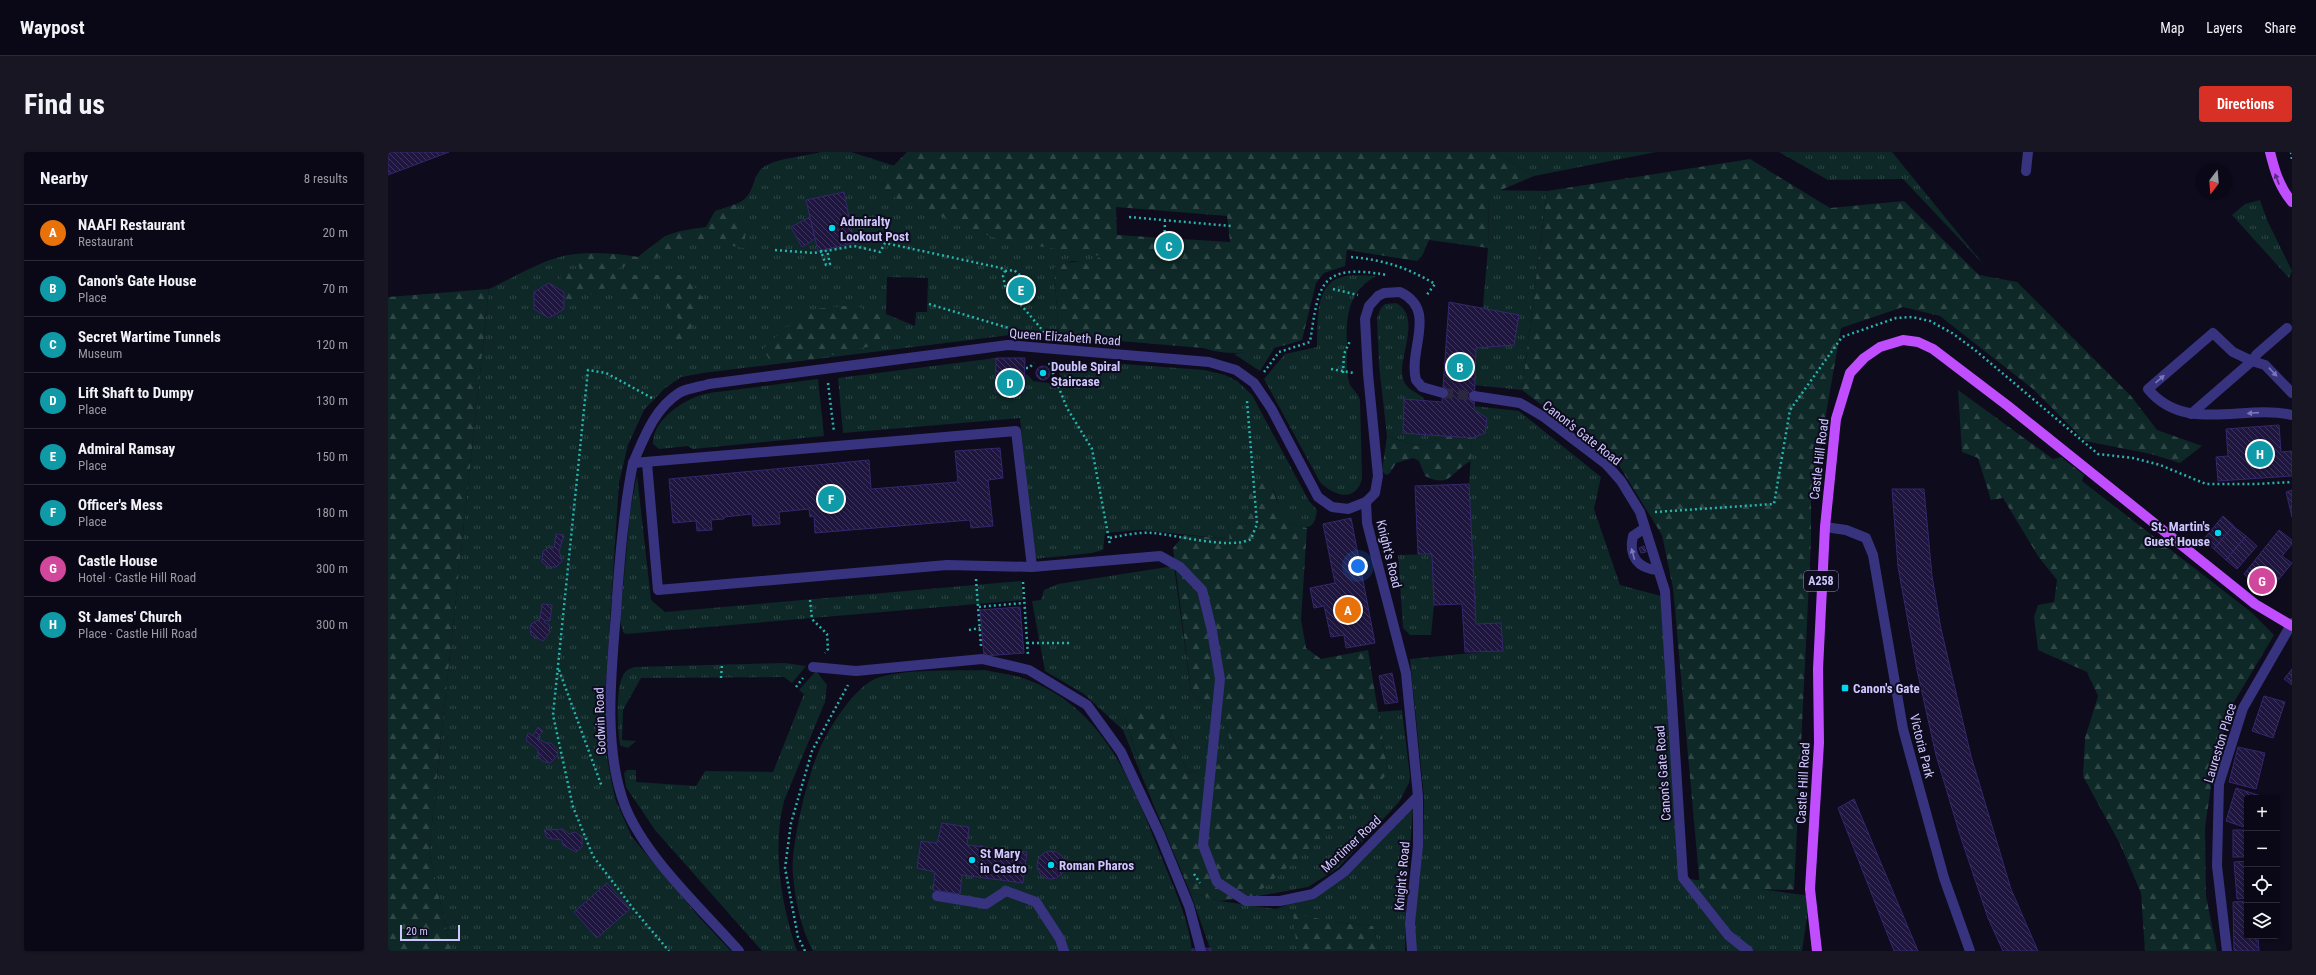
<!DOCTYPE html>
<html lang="en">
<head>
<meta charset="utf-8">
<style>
  :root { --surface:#0a0816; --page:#181623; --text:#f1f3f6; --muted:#999aa1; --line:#2a2935; --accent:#d93025 }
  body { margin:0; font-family:"Roboto Condensed",sans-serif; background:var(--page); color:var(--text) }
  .controls { position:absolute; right:12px; bottom:12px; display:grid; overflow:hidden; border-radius:4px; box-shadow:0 1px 3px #0004 }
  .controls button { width:36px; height:36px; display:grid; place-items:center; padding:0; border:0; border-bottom:1px solid var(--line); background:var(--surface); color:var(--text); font:20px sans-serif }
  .compass { position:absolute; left:1808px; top:12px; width:36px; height:36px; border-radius:50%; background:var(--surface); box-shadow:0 1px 3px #0004; rotate:196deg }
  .scale { position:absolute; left:12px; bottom:10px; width:60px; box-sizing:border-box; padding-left:4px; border:2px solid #cec7ff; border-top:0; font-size:11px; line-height:14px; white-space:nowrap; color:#cec7ff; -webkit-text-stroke:3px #0e0b1d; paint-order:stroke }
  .you { position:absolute; left:970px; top:414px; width:14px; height:14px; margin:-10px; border:3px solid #fff; border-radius:50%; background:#1a73e8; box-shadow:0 0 0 6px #1a73e833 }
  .badge { display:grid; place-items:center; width:26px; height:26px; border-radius:50%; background:var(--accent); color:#fff; font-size:13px; font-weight:700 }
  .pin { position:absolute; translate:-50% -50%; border:2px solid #fff; box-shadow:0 1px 4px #0006 }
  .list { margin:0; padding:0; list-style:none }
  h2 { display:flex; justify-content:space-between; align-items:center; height:52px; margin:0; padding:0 16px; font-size:17px }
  h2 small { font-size:13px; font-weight:400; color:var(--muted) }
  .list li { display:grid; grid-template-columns:26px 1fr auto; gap:12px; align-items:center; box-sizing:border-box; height:56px; padding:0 16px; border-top:1px solid var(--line) }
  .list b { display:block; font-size:15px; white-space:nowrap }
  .list p { margin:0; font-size:13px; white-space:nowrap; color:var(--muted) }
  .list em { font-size:13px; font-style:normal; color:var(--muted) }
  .icon { flex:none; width:22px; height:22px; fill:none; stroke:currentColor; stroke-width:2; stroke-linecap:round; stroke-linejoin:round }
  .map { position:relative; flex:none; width:1904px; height:799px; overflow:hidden; border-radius:4px }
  header { display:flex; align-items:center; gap:24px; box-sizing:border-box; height:56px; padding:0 20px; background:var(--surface); border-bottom:1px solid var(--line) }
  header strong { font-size:19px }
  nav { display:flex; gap:22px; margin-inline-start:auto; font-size:14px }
  .intro { display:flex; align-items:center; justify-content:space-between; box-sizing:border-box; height:96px; padding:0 24px }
  h1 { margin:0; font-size:28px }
  .button { padding:10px 18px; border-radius:4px; background:var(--accent); color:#fff; font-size:14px; font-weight:700 }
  main { display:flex; gap:24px; padding:0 24px }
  aside { flex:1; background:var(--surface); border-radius:4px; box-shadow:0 1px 3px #0004 }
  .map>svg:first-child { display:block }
</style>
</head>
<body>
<header>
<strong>Waypost</strong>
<nav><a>Map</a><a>Layers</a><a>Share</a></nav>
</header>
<div class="intro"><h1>Find us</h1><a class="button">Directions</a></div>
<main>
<aside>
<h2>Nearby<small>8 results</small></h2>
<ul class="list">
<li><span class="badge" style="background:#e8710a">A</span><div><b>NAAFI Restaurant</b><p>Restaurant</p></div><em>20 m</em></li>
<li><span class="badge" style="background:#0f9aa8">B</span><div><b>Canon's Gate House</b><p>Place</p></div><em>70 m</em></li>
<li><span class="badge" style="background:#0f9aa8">C</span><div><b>Secret Wartime Tunnels</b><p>Museum</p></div><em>120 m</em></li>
<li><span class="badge" style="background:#0f9aa8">D</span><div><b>Lift Shaft to Dumpy</b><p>Place</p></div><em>130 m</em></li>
<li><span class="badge" style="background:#0f9aa8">E</span><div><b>Admiral Ramsay</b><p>Place</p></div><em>150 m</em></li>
<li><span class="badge" style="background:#0f9aa8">F</span><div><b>Officer's Mess</b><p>Place</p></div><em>180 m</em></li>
<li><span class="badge" style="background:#d1479c">G</span><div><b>Castle House</b><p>Hotel · Castle Hill Road</p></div><em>300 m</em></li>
<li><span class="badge" style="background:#0f9aa8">H</span><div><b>St James' Church</b><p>Place · Castle Hill Road</p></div><em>300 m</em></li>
</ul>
</aside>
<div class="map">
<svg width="1904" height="799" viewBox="0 0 1904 799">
  <defs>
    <pattern id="grass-tufts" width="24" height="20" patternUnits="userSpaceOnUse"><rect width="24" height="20" fill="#0d2827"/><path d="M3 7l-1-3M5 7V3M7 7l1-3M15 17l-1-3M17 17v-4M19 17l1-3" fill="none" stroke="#2f4647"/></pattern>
    <pattern id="forest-firs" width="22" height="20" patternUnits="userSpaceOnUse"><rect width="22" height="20" fill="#0d2827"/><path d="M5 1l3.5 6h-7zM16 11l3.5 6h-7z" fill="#2f4647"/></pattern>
    <pattern id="building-back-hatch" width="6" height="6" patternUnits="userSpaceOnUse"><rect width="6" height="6" fill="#1f163f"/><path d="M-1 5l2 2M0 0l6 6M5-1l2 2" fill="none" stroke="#3e365c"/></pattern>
  </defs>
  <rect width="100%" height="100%" fill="#0e0b1d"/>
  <g fill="url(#grass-tufts)" fill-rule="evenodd">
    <path d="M 433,0 L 463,0 L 723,83 L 735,83 L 736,91 L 701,111 L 684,109 L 666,116 L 671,184 L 622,183 L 315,221 L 293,225 L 276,237 L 256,258 L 240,293 L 231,331 L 216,560 L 219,605 L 224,632 L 228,649 L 244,685 L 311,765 L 343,799 L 63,799 L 41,699 L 101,137 C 123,127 145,113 168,106 C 193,98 224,101 250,105 L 277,84 L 292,79 L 354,70 L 348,52 C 370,44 361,22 379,13 C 393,6 418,4 433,0 ZM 456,40 L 466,91 L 430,99 L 427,87 L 414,95 L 403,75 L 422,65 L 418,48 ZM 499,125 L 540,126 L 539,160 L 528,160 L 527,174 L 498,162 ZM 161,131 L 176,140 L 176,157 L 161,166 L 146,157 L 146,140 Z"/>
    <polygon points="1107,0 1268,0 1146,24"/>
    <polygon points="1391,0 1504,0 1596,113 1515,27 1440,28"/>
    <polygon points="1101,38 1159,39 1134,238 1086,233 1088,196 1095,154 1100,96"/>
    <polygon points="1872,48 1879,68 1904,119 1901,126 1844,63 1857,52"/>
    <path d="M 988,124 C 958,141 958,167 959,199 C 959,209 958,220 961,230 C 963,237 970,240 972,248 L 974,326 C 969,351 945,344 932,330 L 876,227 L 897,202 L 929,195 C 930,172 926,131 954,125 C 964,122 977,124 988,124 Z"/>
    <path d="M 1008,151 C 1032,163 1014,198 1014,220 C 1015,241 1032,238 1038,250 C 1043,260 1045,273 1048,283 L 1047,289 L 1028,294 L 999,284 L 991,213 L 989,166 L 993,156 L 997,152 Z"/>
    <polygon points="887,195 872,219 846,202"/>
    <path d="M 608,206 L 607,240 L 636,240 L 636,222 L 640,223 L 645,229 L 675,233 L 671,221 L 723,211 L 816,218 L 837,223 L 849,229 L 864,243 L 921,349 L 929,358 C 926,383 915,375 897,370 L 884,334 L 860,365 L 855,383 L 842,377 L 841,387 L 752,378 L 717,381 L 715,398 L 704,401 L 646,407 L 632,266 L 455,281 L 450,226 Z"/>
    <path d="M 430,227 L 436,284 L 305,297 L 300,294 L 271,297 L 265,292 C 264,268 296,247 317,242 C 329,239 341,239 353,237 C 379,234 404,230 430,227 Z"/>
    <polygon points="1086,254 1131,259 1213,325 1206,357 1232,433 1277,445 1295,726 1422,744 1414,799 1028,799 1026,771 1035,692 1036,645 1022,507 1115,498 1113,471 1088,472 1081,332 1084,286 1097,281 1098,266 1086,258"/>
    <polygon points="249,323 263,448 277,460 633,429 635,448 238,482 235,480 232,468 242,360"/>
    <polygon points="1044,402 1046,453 1043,483 1022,483 1015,476 1010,403"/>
    <polygon points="786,414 803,539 839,574 843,598 829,614 800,621 774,559 737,566 759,637 735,578 696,542 657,519 644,449 653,448 656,438 670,432"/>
    <path d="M 397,511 L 418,514 L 404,531 L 396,525 L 253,526 L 235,558 L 234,588 L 248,589 L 240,596 L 232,593 C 230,577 226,531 238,519 C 240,517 244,516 246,515 Z"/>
    <path d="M 597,518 C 608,521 621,522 632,525 C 716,553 743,629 773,704 C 785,734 801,767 804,799 L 425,799 C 413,777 407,748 405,723 C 402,695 420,622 432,596 C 441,576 463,541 483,529 C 505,516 569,519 597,518 Z"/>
    <path d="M 428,519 L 439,533 L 437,550 L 396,649 C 384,697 393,752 409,799 L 374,799 L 267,678 L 238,635 L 236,621 L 239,618 L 248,618 L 248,630 L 308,634 L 317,619 L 385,620 L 416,542 L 411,538 Z"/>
    <polygon points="1014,558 1022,624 1021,631 1011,650 950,716 920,735 865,745 1000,620 990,560"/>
    <polygon points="1025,654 1018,754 1017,799 992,799 985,774 946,770 909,799 823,799 802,740 832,749 888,757 906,750 926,747"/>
  </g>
  <g fill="url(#forest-firs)" fill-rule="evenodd">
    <path d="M 519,0 L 1107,0 L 1146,24 L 1101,43 L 1100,96 L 1041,88 L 1034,104 L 1029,109 L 959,98 L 957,114 L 936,121 L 928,131 L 914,188 C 883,198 846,207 815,196 L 671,184 L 666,116 C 686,104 697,116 713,104 L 612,88 L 484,36 ZM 728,55 L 839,64 L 842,90 L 729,83 Z"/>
    <polygon points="1362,7 1442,56 1516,49 1591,123 1629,130 1743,244 1769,278 1814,294 1792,311 1763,302 1697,289 1645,237 1552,164 1515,155 1453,176 1423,348 1423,388 1406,738 1312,736 1285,436 1274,383 1229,310 1134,238 1159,39"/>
    <path d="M 348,52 L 358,78 L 356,96 L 317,89 L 299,91 L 265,107 L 244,111 L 224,119 L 233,123 L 294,123 L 311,139 L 317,155 L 312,159 L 293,195 L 286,183 L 293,170 L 273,147 L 271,140 L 257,151 L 239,145 L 226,136 L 211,137 L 207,143 L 193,139 L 188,152 L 176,157 L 176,140 L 172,124 L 177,121 L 192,118 L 188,106 L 190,102 L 228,102 L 250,105 C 278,83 282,80 318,75 L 327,59 Z"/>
    <polygon points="101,137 41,699 63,799 0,799 0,145"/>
    <polygon points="466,153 502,167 507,181 505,189 427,207 384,212 375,197 398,175 412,170 407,159"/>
    <polygon points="1570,238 1665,307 1673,305 1696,323 1694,329 1863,460 1886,483 1846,550 1827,606 1817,676 1818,744 1829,799 1757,799 1753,741 1732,692 1695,624 1697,586 1710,544 1699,520 1650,498 1646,465 1650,453 1666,450 1669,428 1650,404 1615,346 1603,348 1590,306 1574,300"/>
    <path d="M 1048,283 L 1084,286 L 1083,309 C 1063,319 1063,337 1037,324 L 1031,309 L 1025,306 L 1008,311 L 1002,321 L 998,323 L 994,319 L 999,284 L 1028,294 L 1047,289 Z"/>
    <polygon points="875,328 884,334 888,347 900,371 919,376 913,468 918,496 933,507 980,498 1000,620 980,646 865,745 832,749 802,740 759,637 737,565 741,560 774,559 800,621 829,614 843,598 839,574 803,539 785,396 796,383 841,387 842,372 858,374 862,333"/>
    <polygon points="905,761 946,770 985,774 992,799 909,799"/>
  </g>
  <g fill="url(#building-back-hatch)" stroke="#35266d">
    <polygon points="0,0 61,0 0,23"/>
    <polygon points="456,40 466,91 430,99 418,48"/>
    <polygon points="422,65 427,87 414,95 403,75"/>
    <polygon points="161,131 176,140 176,157 161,166 146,157 146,140"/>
    <polygon points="1061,150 1131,163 1126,193 1088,196 1086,258 1099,266 1097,281 1084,286 1015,281 1016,247 1054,250"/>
    <polygon points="608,206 637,206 636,240 607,240"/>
    <circle cx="655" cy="221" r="7"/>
    <polygon points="1891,273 1893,300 1904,299 1904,324 1830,329 1828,305 1840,304 1838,277"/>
    <polygon points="612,296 615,326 600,328 605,374 583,376 582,368 427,381 426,364 422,365 421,357 391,360 392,372 365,374 364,362 336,365 336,367 323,368 324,378 309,379 308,369 285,371 281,327 481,308 483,337 570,330 567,299"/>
    <polygon points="1081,332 1088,472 1113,471 1115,499 1077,500 1074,452 1046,453 1044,402 1030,402 1027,334"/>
    <polygon points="1504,337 1536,337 1544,424 1553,477 1583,604 1623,737 1650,799 1615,799 1600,766 1572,683 1548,603 1529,518 1510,415"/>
    <polygon points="1904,338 1904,365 1898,340"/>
    <polygon points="1835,364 1846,374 1826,397 1815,388"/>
    <polygon points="963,366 987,491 958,496 956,483 943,485 936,454 926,456 922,436 947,431 935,372"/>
    <polygon points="1845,374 1858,384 1838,408 1826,397"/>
    <polygon points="1891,378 1904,388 1904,392 1894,404 1904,411 1880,441 1856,422"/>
    <polygon points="168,382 176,383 171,399 174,409 168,415 160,415 154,410 155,399 162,395 166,396"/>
    <polygon points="1858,384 1869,394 1849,417 1838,408"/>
    <polygon points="1256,394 1258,400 1253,401 1251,396"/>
    <polygon points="154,452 164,453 162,469 157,468 156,470 161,473 162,480 155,489 143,483 142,477 143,472 152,467"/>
    <polygon points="632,455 636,501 596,504 592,458"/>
    <polygon points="1904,517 1904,533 1896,527"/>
    <polygon points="1004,521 1010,550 997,552 991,524"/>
    <polygon points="1876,544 1897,550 1885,586 1864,579"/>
    <polygon points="150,575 155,579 149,586 158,591 163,591 170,599 169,604 162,611 154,609 150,603 150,598 138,588 140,581 145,584"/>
    <polygon points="1850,595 1877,601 1868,637 1841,630"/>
    <polygon points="1848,636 1873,644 1872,646 1859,646 1859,676 1838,669"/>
    <polygon points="1466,647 1530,799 1506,799 1450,656"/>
    <polygon points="554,671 581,675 579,693 639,700 635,731 574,723 572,742 545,738 547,720 529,716 533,689 549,691"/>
    <polygon points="175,677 181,682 187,680 194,685 194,695 188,700 175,693 174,688 159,686 156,678"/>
    <rect x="1845" y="678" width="14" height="27"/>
    <circle cx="663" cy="713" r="14"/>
    <polygon points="1859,709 1859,746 1849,747 1846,710"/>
    <polygon points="219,731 242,757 209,786 186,760"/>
    <polygon points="1859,749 1859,784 1870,784 1871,799 1846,799 1845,750"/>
    <polygon points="823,796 823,799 804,799 804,797"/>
  </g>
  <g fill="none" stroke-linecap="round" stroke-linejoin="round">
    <polyline stroke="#2b273f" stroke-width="10" stroke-dasharray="10 5" stroke-linecap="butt" points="1055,241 1086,244"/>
    <g stroke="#26b4ae" stroke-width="2.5" stroke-dasharray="2 3" stroke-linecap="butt">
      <polyline points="1903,0 1904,8"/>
      <polyline points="741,65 843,74"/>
      <polyline points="387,98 426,101 466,94 492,100 497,91 613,116 617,119 615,124 617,134 656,180"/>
      <polyline points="776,100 777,69"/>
      <polyline points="434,102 438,113 442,112 439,98"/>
      <path d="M 963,105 C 996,108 1018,115 1047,132 L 1038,144"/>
      <polyline points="617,119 626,118 634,125"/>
      <polyline points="945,137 970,143"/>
      <polyline points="541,152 624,177"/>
      <polyline points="661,211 679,256 704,297 722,393"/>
      <polyline points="638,216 641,216 646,211"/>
      <polyline points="943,217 966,221"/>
      <path d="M 876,220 L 891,200 L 922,190 C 931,132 931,111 999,123"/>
      <polyline points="955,221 956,202 962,189"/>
      <polyline points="440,231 446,280"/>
      <polyline points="264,246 218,221 200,218 165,563 185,655 205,704 247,759 281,799"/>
      <polyline points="1267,360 1386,352 1402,258 1454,185 1508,166 1524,165 1542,169 1564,181 1587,198 1710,302 1745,306 1772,313 1818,332 1868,332 1904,330"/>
      <path d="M 722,386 C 736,383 751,380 765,381 C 789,383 843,398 863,387 L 869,372 L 859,249"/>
      <polyline points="588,427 590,455"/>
      <polyline points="635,430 640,504"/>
      <polyline points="422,448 424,467 439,482 440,497 437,501"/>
      <polyline points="581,478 592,476"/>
      <polyline points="639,491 681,491"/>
      <polyline points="593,494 590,455 635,451"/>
      <polyline points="171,518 214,635"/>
      <polyline points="333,526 334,512"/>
      <polyline points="408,535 415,526"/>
      <polyline points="806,722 812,731"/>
      <polyline points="417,799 410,785 397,716 403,671 424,599 460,533"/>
    </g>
    <g stroke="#37337f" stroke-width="10">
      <polyline points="1638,19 1640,0"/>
      <path d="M 1904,241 L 1877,213 L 1864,209 L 1845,200 L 1825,181 L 1760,237 C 1797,282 1855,252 1904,263"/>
      <polyline points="1086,244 1132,251 1156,265 1218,312 1233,329 1252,360 1277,439 1295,726 1340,783 1360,799"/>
      <polyline points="1803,262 1864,209 1869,202 1899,176"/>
      <path d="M 245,311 C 256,286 266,257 291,241 C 299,236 312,235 321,232 L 620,193 L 821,210 L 848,218 L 866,231 L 883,256 L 930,345 L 944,355 L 960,357 L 978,350"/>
      <polyline points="259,311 270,438 559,413 644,415 772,404 792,415 814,438 824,479 832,527 815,693 829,730 858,749 892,749 925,742 956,720 1030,644"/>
      <polyline points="1437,375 1458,378 1478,386 1485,403 1515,577 1556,726 1582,799"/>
      <path d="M 1257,376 L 1245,384 C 1240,404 1250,417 1270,418"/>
      <polyline points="425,515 468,519 594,507 641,518 699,553 733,600 772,683 801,754 813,799"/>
      <polyline points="549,744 598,752 618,739 648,750 672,787 676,799"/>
      <path d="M 351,799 C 315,758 257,705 237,654 C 215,597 223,522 228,462 C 231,411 235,361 245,311 L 628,279 L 644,415"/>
      <path d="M 1024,799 L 1022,771 L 1030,694 L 1030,644 L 1018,521 L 979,371 L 978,350 L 987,341 L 990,324 L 980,222 L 977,167 L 981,154 L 990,144 L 996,141 L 1012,140 C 1050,158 1020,197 1028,228 L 1034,235 L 1055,241"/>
      <polyline points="1839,799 1829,714 1831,632 1855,556 1904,471"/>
    </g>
    <g stroke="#c04eff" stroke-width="10">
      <path d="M 1882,0 C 1887,20 1891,34 1904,50"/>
      <polyline points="1429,799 1422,737 1431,591 1430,517 1437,375 1448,267 1462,221 1476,206 1492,195 1515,188 1530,190 1545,197 1620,254 1867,452 1904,474"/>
    </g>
    <polyline stroke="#26b4ae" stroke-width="2.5" stroke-dasharray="2 3" stroke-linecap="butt" points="433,98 434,102"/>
  </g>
  <defs><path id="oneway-solid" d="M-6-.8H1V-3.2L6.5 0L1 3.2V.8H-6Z"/></defs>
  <use fill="#5e2983" href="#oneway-solid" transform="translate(1889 27) rotate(-111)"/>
  <g fill="#7b76b9">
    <use href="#oneway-solid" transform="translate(1885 220) rotate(47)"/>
    <use href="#oneway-solid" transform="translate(1772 227) rotate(-41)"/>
    <use href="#oneway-solid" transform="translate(1865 261) rotate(176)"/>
    <use href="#oneway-solid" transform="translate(1245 402) rotate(-105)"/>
  </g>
  <g fill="#00d6f2" stroke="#0e0b1d" stroke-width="1.5">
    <circle cx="444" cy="76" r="4"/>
    <circle cx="655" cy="221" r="4"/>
    <circle cx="1830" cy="381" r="4"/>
    <rect x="1453" y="532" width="8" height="8" rx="2"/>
    <circle cx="584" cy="708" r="4"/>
    <circle cx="663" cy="713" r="4"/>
  </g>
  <g text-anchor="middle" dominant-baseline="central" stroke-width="4" stroke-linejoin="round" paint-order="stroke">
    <rect fill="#0e0b1d" stroke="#948fbb" stroke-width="1" x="1416" y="419" width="34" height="20" rx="3"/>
    <g font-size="12" font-weight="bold" fill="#cec7ff">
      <text x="1433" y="429">A258</text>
    </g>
    <g font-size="13" font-weight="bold" fill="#cec7ff" stroke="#0e0b1d" text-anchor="start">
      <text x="452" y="69">Admiralty<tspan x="452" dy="15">Lookout Post</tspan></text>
      <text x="663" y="214">Double Spiral<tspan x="663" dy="15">Staircase</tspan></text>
      <text x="1822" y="374" text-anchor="end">St. Martin's<tspan x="1822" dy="15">Guest House</tspan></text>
      <text x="1465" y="536">Canon's Gate</text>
      <text x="592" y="701">St Mary<tspan x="592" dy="15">in Castro</tspan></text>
      <text x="671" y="713">Roman Pharos</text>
    </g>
    <g font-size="13" fill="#cec7ff" stroke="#0e0b1d">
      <text transform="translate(677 185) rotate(4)">Queen Elizabeth Road</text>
      <text transform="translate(1194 281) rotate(38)">Canon's Gate Road</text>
      <text transform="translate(1431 307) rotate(-83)">Castle Hill Road</text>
      <text transform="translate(1001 402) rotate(76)">Knight's Road</text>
      <text transform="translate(212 569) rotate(-92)">Godwin Road</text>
      <text transform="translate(1832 591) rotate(-73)">Laureston Place</text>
      <text transform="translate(1534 594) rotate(76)">Victoria Park</text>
      <text transform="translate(1275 621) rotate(-94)">Canon's Gate Road</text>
      <text transform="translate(1415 631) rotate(-87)">Castle Hill Road</text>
      <text transform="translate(963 692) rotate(-43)">Mortimer Road</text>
      <text transform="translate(1014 724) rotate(-85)">Knight's Road</text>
    </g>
  </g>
</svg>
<div class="controls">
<button>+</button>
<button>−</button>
<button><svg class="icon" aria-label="locate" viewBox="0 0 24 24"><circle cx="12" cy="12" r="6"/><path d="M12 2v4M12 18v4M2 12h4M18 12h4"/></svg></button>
<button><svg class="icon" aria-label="layers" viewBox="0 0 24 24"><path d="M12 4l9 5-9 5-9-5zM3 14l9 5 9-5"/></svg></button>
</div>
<svg class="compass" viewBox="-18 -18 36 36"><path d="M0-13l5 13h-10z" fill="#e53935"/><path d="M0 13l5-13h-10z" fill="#999aa1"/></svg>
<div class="scale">20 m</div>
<div class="you"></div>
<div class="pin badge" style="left:960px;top:458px;background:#e8710a">A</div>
<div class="pin badge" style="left:1072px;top:215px;background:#0f9aa8">B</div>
<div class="pin badge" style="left:781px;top:94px;background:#0f9aa8">C</div>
<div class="pin badge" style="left:622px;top:231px;background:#0f9aa8">D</div>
<div class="pin badge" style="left:633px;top:138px;background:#0f9aa8">E</div>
<div class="pin badge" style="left:443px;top:347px;background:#0f9aa8">F</div>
<div class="pin badge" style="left:1874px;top:429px;background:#d1479c">G</div>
<div class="pin badge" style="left:1872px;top:302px;background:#0f9aa8">H</div>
</div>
</main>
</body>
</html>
